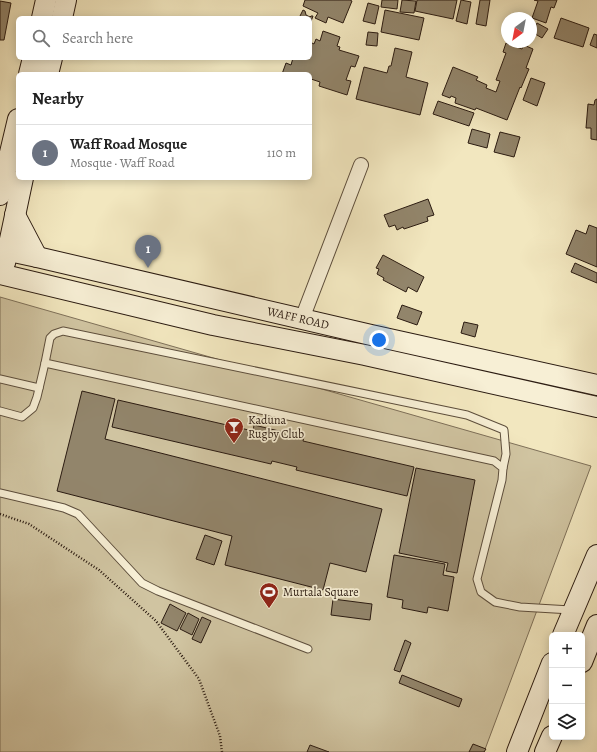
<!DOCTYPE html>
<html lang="en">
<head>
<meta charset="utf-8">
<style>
  :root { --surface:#fff; --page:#f6f6f6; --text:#222; --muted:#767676; --line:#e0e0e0; --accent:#0f766e }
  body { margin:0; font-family:Alegreya,serif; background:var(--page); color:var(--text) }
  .controls { position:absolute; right:12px; bottom:12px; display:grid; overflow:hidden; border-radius:6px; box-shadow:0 2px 10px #0003 }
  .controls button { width:36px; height:36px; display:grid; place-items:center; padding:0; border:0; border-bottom:1px solid var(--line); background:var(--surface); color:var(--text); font:20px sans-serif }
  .compass { position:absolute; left:501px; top:12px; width:36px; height:36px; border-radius:50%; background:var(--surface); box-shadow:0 2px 10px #0003; rotate:212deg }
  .you { position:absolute; left:379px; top:340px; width:14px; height:14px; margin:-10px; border:3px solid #fff; border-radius:50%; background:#1a73e8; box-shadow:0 0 0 6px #1a73e833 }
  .badge { display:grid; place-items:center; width:26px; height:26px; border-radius:50%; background:var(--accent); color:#fff; font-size:13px; font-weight:700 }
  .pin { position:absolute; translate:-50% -33px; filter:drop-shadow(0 1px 2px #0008) }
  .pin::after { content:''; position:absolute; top:21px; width:14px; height:12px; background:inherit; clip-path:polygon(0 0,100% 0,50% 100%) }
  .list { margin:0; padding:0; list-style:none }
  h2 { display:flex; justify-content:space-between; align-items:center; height:52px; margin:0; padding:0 16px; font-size:17px }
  h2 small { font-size:13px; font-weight:400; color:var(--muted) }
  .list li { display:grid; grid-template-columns:26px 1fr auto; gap:12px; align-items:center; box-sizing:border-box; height:56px; padding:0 16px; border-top:1px solid var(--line) }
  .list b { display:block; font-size:15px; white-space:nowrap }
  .list p { margin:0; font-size:13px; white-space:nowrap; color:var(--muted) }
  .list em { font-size:13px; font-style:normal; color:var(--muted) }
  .icon { flex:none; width:22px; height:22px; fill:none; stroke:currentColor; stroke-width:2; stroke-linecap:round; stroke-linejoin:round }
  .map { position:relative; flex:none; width:597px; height:752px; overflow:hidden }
  .search { position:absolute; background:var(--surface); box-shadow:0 2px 10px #0003; left:16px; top:16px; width:296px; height:44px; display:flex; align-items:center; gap:10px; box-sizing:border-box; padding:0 14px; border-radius:6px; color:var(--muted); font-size:15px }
  .panel { position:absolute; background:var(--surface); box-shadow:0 2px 10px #0003; left:16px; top:72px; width:296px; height:108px; border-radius:6px }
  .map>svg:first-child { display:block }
</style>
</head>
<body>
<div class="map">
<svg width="597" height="752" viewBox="0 0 597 752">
  <rect width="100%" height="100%" fill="#f2e7bf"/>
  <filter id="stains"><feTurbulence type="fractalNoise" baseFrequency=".005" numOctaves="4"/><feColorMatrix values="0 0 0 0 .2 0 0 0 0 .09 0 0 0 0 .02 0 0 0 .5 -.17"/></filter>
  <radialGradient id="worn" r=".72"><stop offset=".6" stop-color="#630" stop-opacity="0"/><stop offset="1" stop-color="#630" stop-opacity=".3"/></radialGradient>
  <polygon fill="#d0c4a1" stroke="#7e7059" points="0,297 591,466 484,752 0,752"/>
  <g fill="#92856b" stroke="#2b1b11">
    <polygon points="305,0 350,0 352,1 343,23 328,17 326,23 315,18 318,13 303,6"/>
    <polygon points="382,0 398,0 397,9 381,7"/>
    <polygon points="402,0 416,1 414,13 400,12"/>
    <polygon points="417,0 457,0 453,19 415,11"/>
    <polygon points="461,0 471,2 467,24 456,21"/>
    <polygon points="480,0 490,0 486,26 476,24"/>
    <polygon points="534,0 557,0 554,8 551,7 546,23 532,18 538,1"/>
    <polygon points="0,1 11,3 4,40 0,40"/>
    <polygon points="368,3 379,6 375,24 363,21"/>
    <polygon points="303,10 305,11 306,15 310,17 311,16 313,16 310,24 310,18 299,18"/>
    <polygon points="385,10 424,18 419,40 381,32"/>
    <polygon points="561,18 589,28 583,47 554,38"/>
    <polygon points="537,23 548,29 542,38 532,32"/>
    <polygon points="323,31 340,37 337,46 340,47 339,50 359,56 355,67 351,66 346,80 351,81 347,95 319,86 320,82 311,79 310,84 310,74 282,74 286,63 291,65 293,58 310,58 310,42 314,44 316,39 320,41"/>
    <polygon points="368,32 378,33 377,46 366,45"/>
    <polygon points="594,34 597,35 597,48 590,45"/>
    <polygon points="506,43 522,49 524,45 533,49 526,68 529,69 521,88 520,87 507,120 476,108 475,110 455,103 456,98 451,96 450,98 442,95 453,67 478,77 476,80 487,85 486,88 496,92 500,81 496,80 506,53 503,52"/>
    <polygon points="395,48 412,52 406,77 428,83 420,115 356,99 364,67 387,73 389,66 391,66"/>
    <polygon points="531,78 545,83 537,106 523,100"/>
    <polygon points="597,99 597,140 591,139 591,128 586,128 588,104 594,105 595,100"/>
    <polygon points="438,101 474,113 469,126 433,114"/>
    <polygon points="472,129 490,134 487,148 468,143"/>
    <polygon points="500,132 520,137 514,157 494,152"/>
    <polygon points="428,199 434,215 427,217 428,221 404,229 403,227 397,230 395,225 389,227 384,215"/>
    <polygon points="589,225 597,228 597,267 566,254 576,230 586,234"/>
    <polygon points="383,255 424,277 417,292 408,287 406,292 383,280 384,278 377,274 379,269 376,268"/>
    <polygon points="575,263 597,273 597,283 571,272"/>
    <polygon points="402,305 422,312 417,325 397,318"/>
    <polygon points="464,322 478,325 475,337 461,333"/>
    <polygon points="82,391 115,399 105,439 382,509 366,572 330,563 323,590 225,565 232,536 57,491"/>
    <polygon points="118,400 253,431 254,425 304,437 303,441 414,467 407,496 296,470 297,467 272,461 271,464 112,427"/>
    <polygon points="416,468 475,480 457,573 446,571 448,563 399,553"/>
    <polygon points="205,535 222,541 214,565 196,559"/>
    <polygon points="394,555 445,564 443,575 454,577 448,611 428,607 427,613 402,608 403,600 387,597"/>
    <polygon points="333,599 372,604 370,620 331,615"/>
    <polygon points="170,604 186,613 177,631 161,623"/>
    <polygon points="188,613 199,619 192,635 180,629"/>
    <polygon points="202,617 211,621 201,643 192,639"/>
    <polygon points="405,640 411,643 400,672 394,670"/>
    <polygon points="402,675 462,699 459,707 399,683"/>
    <polygon points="473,744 486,749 484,752 469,752"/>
    <polygon points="310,745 329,752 307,752"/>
  </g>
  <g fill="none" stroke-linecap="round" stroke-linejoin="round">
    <g stroke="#5d4e3c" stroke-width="9">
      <g id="lane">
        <polyline points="45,363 50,338 54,334 63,331 467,415 504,430 506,454 503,468"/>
        <polyline points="0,379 39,388"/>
        <polyline points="0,411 22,417 33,408 37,397 45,363 494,461 503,468 502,480 477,579 481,592 495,602 520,607 571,610"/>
        <polyline points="0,493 64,508 78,514 142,583 158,591 308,649"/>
      </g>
    </g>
    <g stroke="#5d4e3c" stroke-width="16">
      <polyline id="street" points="302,319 361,165"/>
    </g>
    <g stroke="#2b1b11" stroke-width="22">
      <g id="secondary">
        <polyline points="42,18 46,0"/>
        <polyline points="62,18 66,0"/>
        <polyline points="29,74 33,58"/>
        <polyline points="48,74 52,58"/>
        <polyline points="0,195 18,119"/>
        <polyline points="15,215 37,257"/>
        <path id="s1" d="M 0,249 L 37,257 L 371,335 L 597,385"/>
        <polyline points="5,263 23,178"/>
        <polyline points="0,274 213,325 365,355 597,407"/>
        <polyline points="563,635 597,555"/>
        <polyline points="582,662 597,625"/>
        <polyline points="517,752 552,663"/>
        <polyline points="545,752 552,736"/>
      </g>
    </g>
    <polyline stroke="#2b1b11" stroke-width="2.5" stroke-dasharray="1 2" stroke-linecap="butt" points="0,514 29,524 99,570 156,621 199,679 220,736 222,752"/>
    <use href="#lane" stroke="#f7efd5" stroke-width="7"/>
    <use href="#street" stroke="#f7efd5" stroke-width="14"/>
    <use href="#secondary" stroke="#f7efd5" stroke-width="20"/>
  </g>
  <defs>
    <g id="bar-pin" transform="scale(1)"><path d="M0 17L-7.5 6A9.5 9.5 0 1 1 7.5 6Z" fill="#8f2418" stroke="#f7efd5"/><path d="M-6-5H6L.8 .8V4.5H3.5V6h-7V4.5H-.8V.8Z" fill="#fff"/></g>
    <g id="stadium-pin" transform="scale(1)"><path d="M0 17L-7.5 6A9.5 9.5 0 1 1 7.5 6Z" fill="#8f2418" stroke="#f7efd5"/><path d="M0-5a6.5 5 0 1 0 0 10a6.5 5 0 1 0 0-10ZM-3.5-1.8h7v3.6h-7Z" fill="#fff"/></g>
  </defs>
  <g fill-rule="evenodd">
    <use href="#bar-pin" x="234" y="427"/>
    <use href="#stadium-pin" x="269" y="592"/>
  </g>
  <g text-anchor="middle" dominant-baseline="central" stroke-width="3.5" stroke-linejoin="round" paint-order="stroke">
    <g font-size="12" fill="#2b1b11" stroke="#f7efd5">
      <text stroke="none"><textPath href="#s1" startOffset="306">WAFF ROAD</textPath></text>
    </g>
    <g font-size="12" fill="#2b1b11" stroke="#f7efd5" text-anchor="start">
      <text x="248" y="420">Kaduna<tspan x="248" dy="14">Rugby Club</tspan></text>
      <text x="283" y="592">Murtala Square</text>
    </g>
  </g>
  <rect width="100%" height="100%" filter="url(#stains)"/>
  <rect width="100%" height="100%" fill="url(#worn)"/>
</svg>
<div class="controls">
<button>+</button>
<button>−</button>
<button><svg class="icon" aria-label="layers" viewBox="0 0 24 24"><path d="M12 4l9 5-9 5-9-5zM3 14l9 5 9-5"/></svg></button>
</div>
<svg class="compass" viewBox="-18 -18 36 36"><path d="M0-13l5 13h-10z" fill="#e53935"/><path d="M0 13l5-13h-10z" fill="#767676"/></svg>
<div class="you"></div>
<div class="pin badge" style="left:148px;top:268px;background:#6b7280">1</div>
<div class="search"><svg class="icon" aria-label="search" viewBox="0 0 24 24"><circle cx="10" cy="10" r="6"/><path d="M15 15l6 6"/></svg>Search here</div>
<section class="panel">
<h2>Nearby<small></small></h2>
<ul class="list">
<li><span class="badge" style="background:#6b7280">1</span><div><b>Waff Road Mosque</b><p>Mosque · Waff Road</p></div><em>110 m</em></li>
</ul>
</section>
</div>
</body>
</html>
